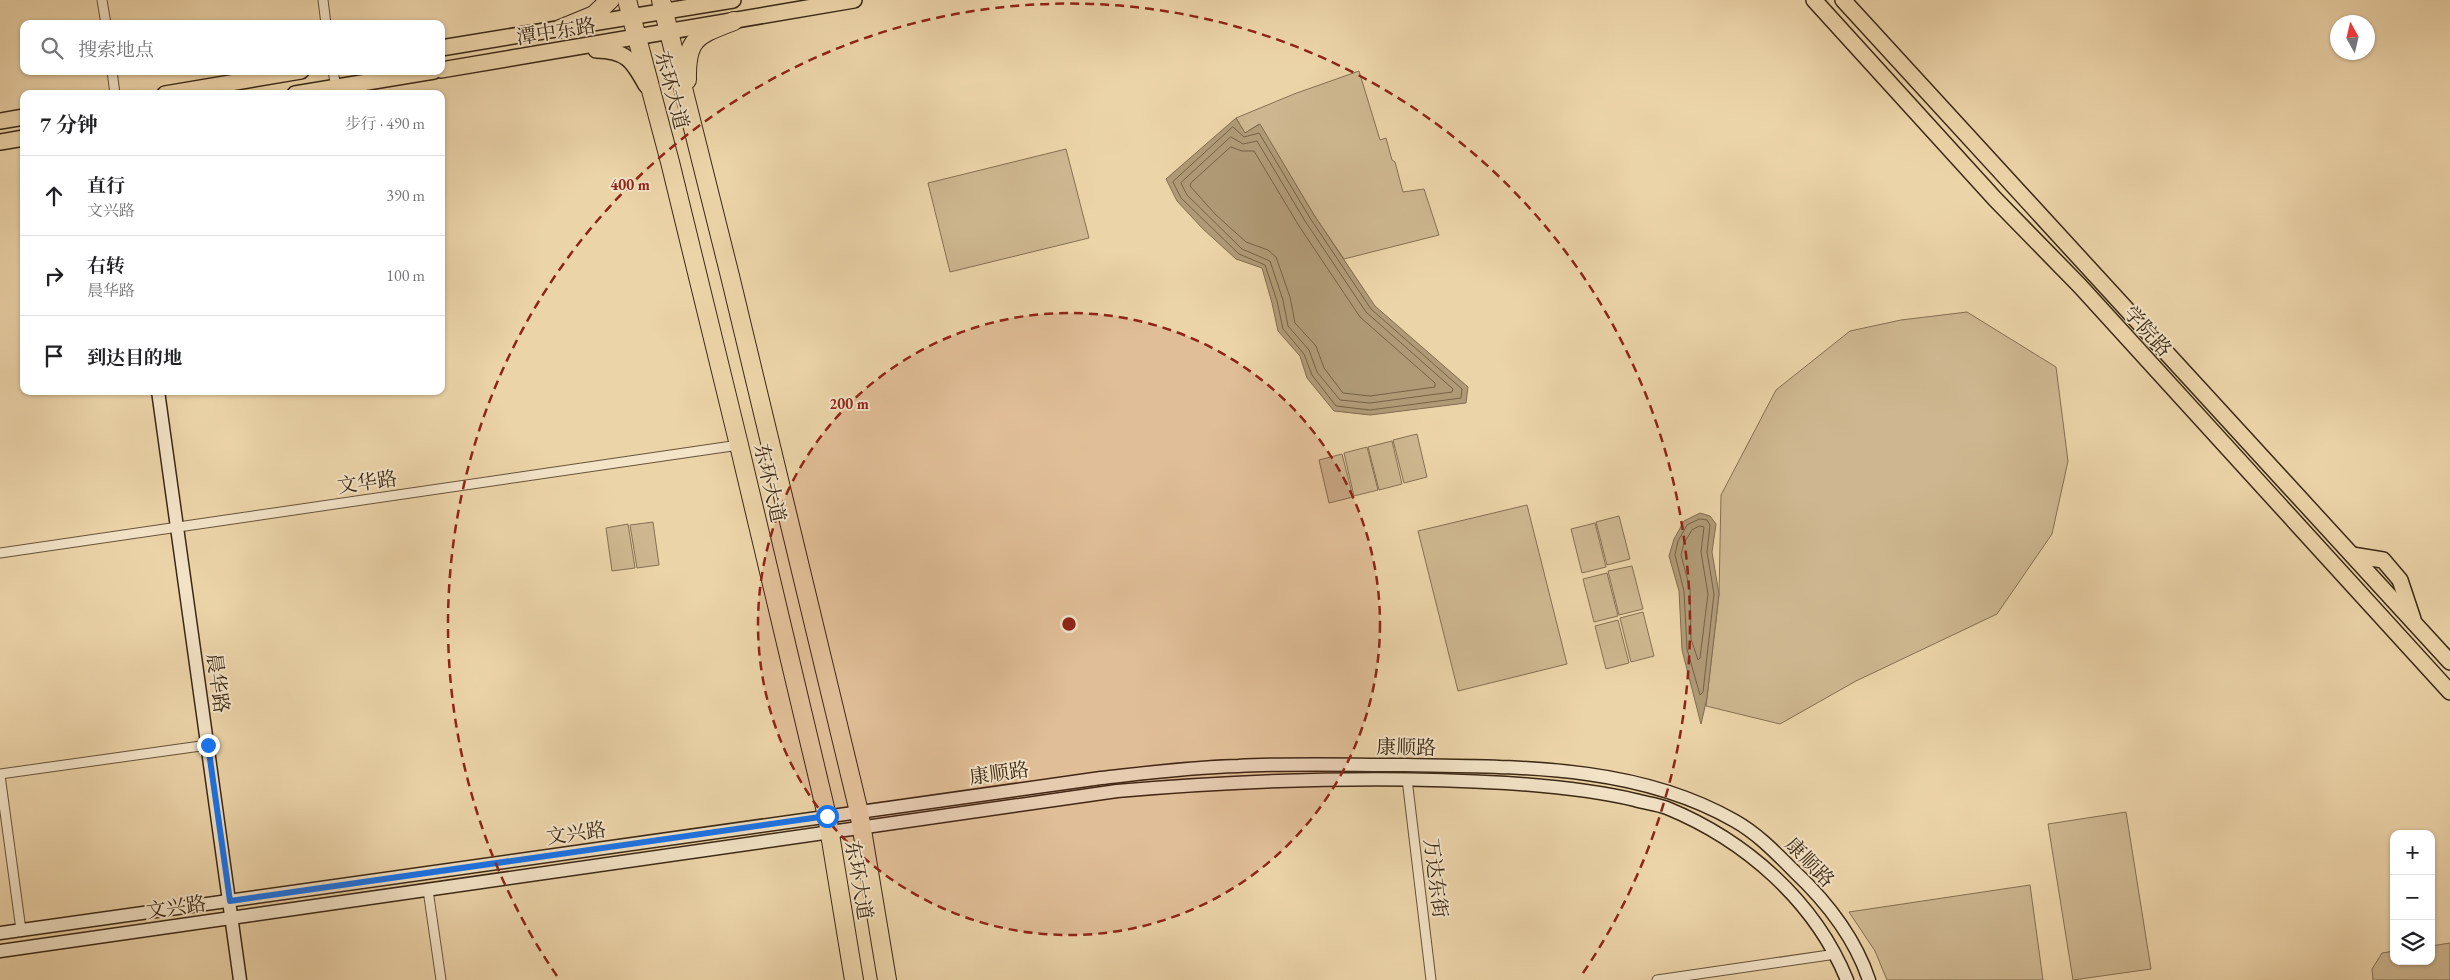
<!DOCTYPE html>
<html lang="zh">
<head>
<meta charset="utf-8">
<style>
  :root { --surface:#fff; --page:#f2f2f2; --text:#202124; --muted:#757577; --line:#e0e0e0 }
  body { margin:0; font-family:"EB Garamond","Noto Serif SC",serif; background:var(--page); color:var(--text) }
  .controls { position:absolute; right:15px; bottom:15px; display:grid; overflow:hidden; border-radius:10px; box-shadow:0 1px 4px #0004 }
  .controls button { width:45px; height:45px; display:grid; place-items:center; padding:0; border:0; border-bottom:1px solid var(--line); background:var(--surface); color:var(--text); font:25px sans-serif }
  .compass { position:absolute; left:2330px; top:15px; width:45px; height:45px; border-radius:50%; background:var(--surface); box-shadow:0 1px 4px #0004; rotate:352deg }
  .stop { position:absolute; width:15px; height:15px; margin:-11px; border:4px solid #1a73e8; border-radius:50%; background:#fff }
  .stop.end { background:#1a73e8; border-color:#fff; box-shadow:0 1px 5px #0008 }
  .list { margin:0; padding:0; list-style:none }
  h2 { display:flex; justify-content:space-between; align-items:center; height:65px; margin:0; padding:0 20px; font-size:21px }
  h2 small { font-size:16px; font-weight:400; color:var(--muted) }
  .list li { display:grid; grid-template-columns:32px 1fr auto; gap:15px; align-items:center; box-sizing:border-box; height:80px; padding:0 20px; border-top:1px solid var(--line) }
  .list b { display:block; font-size:19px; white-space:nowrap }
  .list p { margin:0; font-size:16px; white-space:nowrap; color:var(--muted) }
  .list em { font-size:16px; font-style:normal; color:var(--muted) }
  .icon { flex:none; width:28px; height:28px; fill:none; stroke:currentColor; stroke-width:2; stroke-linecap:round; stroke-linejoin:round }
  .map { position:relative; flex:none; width:2450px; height:980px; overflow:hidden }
  .search { position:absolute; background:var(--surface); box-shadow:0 1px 4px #0004; left:20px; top:20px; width:425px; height:55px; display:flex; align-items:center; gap:12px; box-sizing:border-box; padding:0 18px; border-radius:10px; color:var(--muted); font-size:19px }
  .panel { position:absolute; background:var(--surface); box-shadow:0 1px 4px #0004; left:20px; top:90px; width:425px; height:305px; border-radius:10px }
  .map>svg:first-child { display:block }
</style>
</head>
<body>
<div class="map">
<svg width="2450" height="980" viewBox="0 0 2450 980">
  <rect width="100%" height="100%" fill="#ecd4a9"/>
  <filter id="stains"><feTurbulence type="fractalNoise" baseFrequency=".004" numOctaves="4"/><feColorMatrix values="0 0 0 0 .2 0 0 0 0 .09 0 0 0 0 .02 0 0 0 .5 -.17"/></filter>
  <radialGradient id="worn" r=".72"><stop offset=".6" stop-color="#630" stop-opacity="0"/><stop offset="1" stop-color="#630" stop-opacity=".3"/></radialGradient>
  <g fill="#ceb790" stroke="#847052">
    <polygon points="1359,71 1380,140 1386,138 1392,160 1395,162 1403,192 1424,189 1439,235 1344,259 1314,215 1259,124 1245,133 1236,118 1294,94"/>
    <polygon points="1066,149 1089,238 950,272 928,183"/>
    <polygon points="1967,312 2056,367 2068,461 2052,534 1997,614 1856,681 1780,724 1706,706 1719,594 1721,495 1776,390 1850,331 1901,320"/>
    <polygon points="1417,434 1427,477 1404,483 1393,440"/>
    <polygon points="1392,441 1402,484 1379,490 1368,447"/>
    <polygon points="1367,447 1378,490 1354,496 1344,453"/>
    <polygon points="1342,454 1353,497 1329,503 1319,460"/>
    <polygon points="1527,505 1567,664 1458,691 1418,531"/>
    <polygon points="1619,516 1630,559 1607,565 1596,522"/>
    <polygon points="653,522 659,565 637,568 630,525"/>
    <polygon points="1595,523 1606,567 1582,573 1571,529"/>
    <polygon points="628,524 635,568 612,571 606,528"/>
    <polygon points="1632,566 1643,609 1619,615 1608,571"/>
    <polygon points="1607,573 1618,616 1594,622 1583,579"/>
    <polygon points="1643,612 1654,656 1631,662 1620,618"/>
    <polygon points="1618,620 1629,663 1606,669 1595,626"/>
    <polygon points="2126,812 2151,969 2073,980 2048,824"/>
    <polygon points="2030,885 2043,980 1887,980 1875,951 1849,912"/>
    <polygon points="2450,943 2450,980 2373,980 2372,969 2382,953 2394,951 2394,961 2431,961 2431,946"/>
  </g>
  <g fill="#b09a76" stroke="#816c4f">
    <polygon points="1236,118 1245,133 1260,124 1314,215 1375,306 1468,387 1466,403 1370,415 1334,411 1307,378 1300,356 1278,331 1272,303 1262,268 1236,259 1203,229 1177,201 1166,179"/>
    <polygon points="1700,513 1710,516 1716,524 1712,552 1719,594 1707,698 1701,724 1682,650 1679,591 1669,556 1674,539 1684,521"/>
  </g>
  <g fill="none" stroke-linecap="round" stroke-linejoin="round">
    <g stroke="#766145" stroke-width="1">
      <polygon points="1233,127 1244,137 1259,133 1310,218 1371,309 1462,389 1461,398 1370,410 1336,406 1312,375 1304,354 1283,329 1277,301 1265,265 1239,254 1181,198 1173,182"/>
      <polygon points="1231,137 1243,144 1257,141 1305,221 1366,312 1453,389 1452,392 1370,403 1340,400 1317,372 1309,350 1288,326 1283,300 1270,261 1242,249 1187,195 1181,183"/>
      <polygon points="1231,147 1242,151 1254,151 1299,226 1360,317 1435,383 1435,387 1370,396 1343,393 1324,368 1316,346 1295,323 1290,297 1276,257 1268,250 1246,242 1216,215 1190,186 1191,183"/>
      <polygon points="1700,519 1707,520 1710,525 1707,552 1714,594 1703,692 1700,695 1687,649 1684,591 1675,555 1678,541 1687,525"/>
      <polygon points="1700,526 1704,527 1701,552 1708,594 1700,658 1698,660 1691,639 1690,589 1681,555 1684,543 1692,530"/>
    </g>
    <g stroke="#675339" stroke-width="11">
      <g id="street">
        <polyline points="102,0 106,24"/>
        <polyline points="323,0 326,24"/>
        <polyline points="112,71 115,94"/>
        <polyline points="333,71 336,87"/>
        <polyline points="0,553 739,445"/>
        <polyline points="0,774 208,745"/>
        <polyline points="0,775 21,930"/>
        <polyline points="1407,779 1431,980"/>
        <polyline points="428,890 441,980"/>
        <polyline points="1657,980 1836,954"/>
      </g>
    </g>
    <g stroke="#3b2814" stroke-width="15">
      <g id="secondary">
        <polyline points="158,391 240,980"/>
        <path d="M 0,933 L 1101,778 C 1146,773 1192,767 1238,766 C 1293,763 1349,765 1405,765 C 1516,767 1636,764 1735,821 C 1758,834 1776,853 1794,871 C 1826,901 1855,938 1869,980"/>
        <path d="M 0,951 L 1117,791 C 1247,780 1376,775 1506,783 C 1550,786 1593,790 1635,800 C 1645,803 1657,804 1667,808 C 1745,840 1815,901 1847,980"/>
      </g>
    </g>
    <g stroke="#3b2814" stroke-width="18">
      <g id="primary">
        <polyline points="1814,0 1995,199 2080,286 2450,692"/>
        <polyline points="1843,0 2450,662"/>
        <polyline points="441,48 733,0"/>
        <path d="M 596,50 C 626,50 633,61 646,85"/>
        <polyline points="441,70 854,0"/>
        <polyline points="165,94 301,71"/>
        <polyline points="295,94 434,71"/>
        <polyline points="0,121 24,117"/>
        <polyline points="0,142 24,138"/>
        <polyline points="2352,555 2383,560 2400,580 2413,619"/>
      </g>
    </g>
    <g stroke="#3b2814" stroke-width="20">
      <g id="highway">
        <polyline points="627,0 670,162 739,445 827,816 854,980"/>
        <polyline points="661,0 730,276 859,812 887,980"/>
        <polyline points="560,29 594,15 610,0"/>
        <path d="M 687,80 C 686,37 698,35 734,21"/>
      </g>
    </g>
    <use href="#street" stroke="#f3e3c7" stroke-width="9"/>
    <use href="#secondary" stroke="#f3e3c7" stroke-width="12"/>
    <use href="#primary" stroke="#ecd4a9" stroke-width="15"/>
    <use href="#highway" stroke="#ecd4a9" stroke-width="18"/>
  </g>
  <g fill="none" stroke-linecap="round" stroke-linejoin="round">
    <polyline stroke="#1a73e8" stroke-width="6" points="208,745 230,901 827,816"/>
  </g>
  <circle cx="1069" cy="624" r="311" fill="#8f2418" fill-opacity=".12"/>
  <g fill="none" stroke="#8f2418" stroke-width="2.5" stroke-dasharray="9 6">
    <circle cx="1069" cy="624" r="311"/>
    <path d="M557 976A621 621 0 1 1 1581 976"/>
  </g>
  <g text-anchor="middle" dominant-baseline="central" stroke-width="4" stroke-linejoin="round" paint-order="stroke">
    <g font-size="20" fill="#3b2814" stroke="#f3e3c7">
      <text transform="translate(556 31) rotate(-9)">潭中东路</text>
      <text transform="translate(672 90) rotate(75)">东环大道</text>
      <text transform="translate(2148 331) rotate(48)">学院路</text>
      <text transform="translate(367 482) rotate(-8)">文华路</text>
      <text transform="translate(770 483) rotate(77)">东环大道</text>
      <text transform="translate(218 683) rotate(82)">晨华路</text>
      <text transform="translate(1406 747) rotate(1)">康顺路</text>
      <text transform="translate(999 773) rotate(-8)">康顺路</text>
      <text transform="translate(576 833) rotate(-8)">文兴路</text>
      <text transform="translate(1810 862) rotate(46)">康顺路</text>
      <text transform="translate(1436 878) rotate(83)">万达东街</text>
      <text transform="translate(859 880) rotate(80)">东环大道</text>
      <text transform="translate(176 907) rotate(-8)">文兴路</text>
    </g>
  </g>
  <circle cx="1069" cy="624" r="8" fill="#8f2418" stroke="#f3e3c7" stroke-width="2.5"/>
  <g font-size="15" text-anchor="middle" font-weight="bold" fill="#8f2418" stroke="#f3e3c7" stroke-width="4" stroke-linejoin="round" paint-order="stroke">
    <text x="630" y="190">400 m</text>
    <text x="849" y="409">200 m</text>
  </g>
  <rect width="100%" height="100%" filter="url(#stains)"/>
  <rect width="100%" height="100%" fill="url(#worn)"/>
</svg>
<div class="controls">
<button>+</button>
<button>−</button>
<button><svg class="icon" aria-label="layers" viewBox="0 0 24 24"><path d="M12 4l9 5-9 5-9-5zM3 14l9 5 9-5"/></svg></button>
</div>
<svg class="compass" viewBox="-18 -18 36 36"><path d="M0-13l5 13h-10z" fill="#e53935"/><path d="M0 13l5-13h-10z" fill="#757577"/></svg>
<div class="stop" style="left:827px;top:816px"></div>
<div class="stop end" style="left:208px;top:745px"></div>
<div class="search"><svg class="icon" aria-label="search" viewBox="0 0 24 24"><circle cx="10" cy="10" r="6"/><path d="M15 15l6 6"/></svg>搜索地点</div>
<section class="panel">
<h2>7 分钟<small>步行 · 490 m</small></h2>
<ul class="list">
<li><svg class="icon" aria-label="ahead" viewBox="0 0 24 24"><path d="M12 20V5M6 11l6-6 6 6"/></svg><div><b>直行</b><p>文兴路</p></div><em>390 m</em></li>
<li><svg class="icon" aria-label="right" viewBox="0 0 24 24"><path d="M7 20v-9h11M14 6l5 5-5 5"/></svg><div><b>右转</b><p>晨华路</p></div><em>100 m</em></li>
<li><svg class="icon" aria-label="arrive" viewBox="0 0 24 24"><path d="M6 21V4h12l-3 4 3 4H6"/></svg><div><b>到达目的地</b></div></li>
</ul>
</section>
</div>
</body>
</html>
